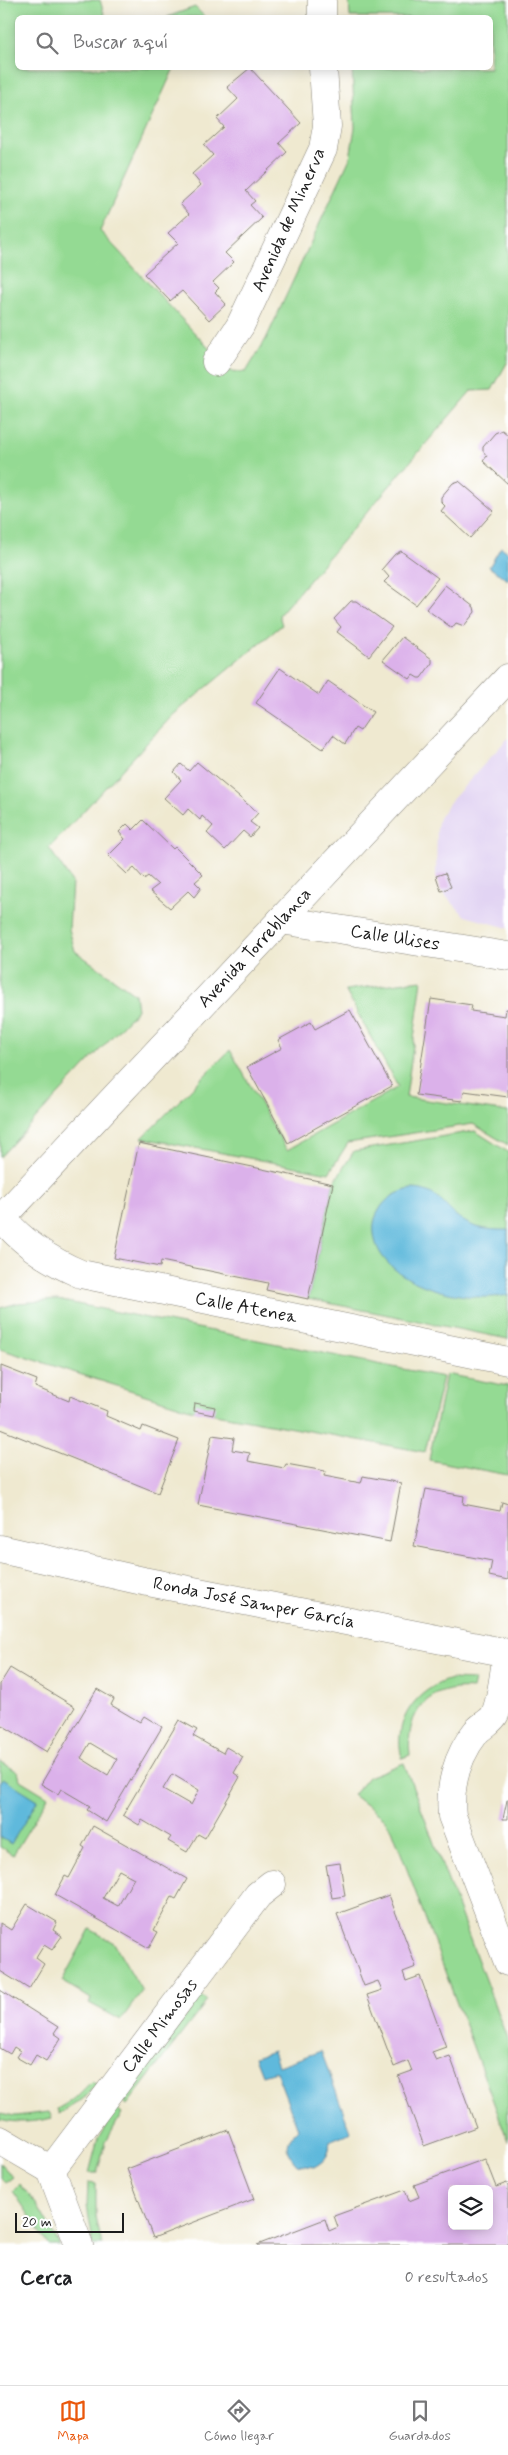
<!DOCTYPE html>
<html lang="es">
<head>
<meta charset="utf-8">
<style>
  :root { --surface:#fff; --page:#f2f2f2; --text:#202124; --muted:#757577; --line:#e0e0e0; --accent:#ea580c }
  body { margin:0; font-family:Mynerve,sans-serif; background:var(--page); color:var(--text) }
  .controls { position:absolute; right:15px; bottom:15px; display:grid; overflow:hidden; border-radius:8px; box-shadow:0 2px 12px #0003 }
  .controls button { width:45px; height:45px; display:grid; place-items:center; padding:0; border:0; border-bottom:1px solid var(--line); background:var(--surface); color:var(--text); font:25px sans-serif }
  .scale { position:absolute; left:15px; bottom:12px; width:109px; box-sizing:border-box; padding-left:5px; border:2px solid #1c1c1c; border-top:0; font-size:14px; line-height:18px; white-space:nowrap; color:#1c1c1c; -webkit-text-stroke:4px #fff; paint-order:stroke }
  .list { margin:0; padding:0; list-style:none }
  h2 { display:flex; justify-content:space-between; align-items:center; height:65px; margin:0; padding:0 20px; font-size:21px }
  h2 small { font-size:16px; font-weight:400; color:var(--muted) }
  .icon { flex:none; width:28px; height:28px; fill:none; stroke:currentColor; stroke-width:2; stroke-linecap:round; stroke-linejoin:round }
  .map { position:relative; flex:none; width:508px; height:2245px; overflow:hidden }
  .search { position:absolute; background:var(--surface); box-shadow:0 2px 12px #0003; left:15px; right:15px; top:15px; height:55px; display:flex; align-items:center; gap:12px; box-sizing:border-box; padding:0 18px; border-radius:8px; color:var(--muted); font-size:19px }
  .sheet { height:140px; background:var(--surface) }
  nav { display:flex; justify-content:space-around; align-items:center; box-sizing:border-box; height:70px; border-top:1px solid var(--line); background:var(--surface); font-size:14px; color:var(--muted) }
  nav a { display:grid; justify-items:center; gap:2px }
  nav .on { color:var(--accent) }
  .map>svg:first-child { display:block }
</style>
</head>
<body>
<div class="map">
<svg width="508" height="2245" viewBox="0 0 508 2245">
  <rect width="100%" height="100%" fill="#fff"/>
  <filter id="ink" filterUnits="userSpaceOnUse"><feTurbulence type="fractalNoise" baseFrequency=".02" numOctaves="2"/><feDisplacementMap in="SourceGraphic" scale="10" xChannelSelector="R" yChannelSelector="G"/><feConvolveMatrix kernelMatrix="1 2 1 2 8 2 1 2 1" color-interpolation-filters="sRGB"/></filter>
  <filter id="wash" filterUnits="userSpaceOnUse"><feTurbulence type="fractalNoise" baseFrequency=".0096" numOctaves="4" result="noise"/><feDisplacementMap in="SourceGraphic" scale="20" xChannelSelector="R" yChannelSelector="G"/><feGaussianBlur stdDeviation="1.12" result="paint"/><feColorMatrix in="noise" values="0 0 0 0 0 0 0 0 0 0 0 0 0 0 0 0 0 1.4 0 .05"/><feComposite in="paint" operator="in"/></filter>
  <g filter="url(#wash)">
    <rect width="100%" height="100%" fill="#efe9d0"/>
    <polygon fill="#e2d4f3" points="508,738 508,928 465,916 441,891 436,876 437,827 439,818 450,802"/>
    <g fill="#94da93" stroke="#587b58">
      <polygon points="0,0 100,0 105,17 18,18 18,68 174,68 100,231 230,371 246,372 266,339 350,158 355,127 352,68 490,68 490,18 350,17 349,0 508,0 508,361 492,390 471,391 279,615 282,625 173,715 49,848 72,882 69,929 75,951 135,994 137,1010 0,1157"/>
      <polygon points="195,7 205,17 167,17"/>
      <polygon points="422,980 406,1097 508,1112 508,1145 473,1124 348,1143 329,1173 142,1138 230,1050 287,1150 398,1087 345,990"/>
      <polygon points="475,1131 508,1152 508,1339 308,1299 333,1184 354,1151"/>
      <polygon points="57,1300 443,1377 425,1452 193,1410 0,1349 0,1308 18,1303"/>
      <polygon points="446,1374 508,1386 508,1475 429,1460"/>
      <path d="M 451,1679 L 475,1680 L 473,1689 C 429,1685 405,1711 410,1755 L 402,1758 C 392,1721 416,1689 451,1679 Z"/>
      <polygon points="0,1761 18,1772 20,1780 48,1797 13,1855 0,1847"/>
      <polygon points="404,1763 508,2041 508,2141 392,1829 383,1818 353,1795 368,1777"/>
      <polygon points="90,1929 114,1943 142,1991 121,2020 89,2003 91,1999 62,1981"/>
      <polygon points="201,1996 207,2001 127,2105 121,2100"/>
      <polygon points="92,2081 97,2084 83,2099 59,2114 57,2109 74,2099"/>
      <polygon points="116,2108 122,2113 106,2142 97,2173 89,2173 98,2139"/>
      <path d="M 49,2112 L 52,2118 C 35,2122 17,2124 0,2119 L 0,2113 L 16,2116 Z"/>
      <polygon points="0,2163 13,2177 5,2183 0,2178"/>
      <polygon points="88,2183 96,2184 96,2217 102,2245 94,2245 93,2242 87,2206"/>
      <polygon points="20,2184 37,2205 60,2245 49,2245 13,2191"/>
    </g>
    <g fill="#5fb9dc" stroke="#3e6a7c">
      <polygon points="501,547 508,552 508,580 489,567"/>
      <path d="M 411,1189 C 439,1189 442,1207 462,1220 C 477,1230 492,1230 508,1230 L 508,1295 C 467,1304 379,1285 374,1234 C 373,1226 374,1219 378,1212 C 385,1198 397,1192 411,1189 Z"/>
      <polygon points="3,1778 38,1800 11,1844 0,1837 0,1781"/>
      <path d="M 273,2051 L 278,2066 L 321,2051 L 351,2132 L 329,2141 C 331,2154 325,2161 314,2167 L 297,2165 C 285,2152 285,2141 298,2129 L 276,2071 L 262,2075 L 255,2057 Z"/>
    </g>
    <g id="blocks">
      <g fill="#dbb1ea" fill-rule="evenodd">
        <polygon points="250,68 301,123 279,143 287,152 246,191 255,201 250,205 262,218 225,253 234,262 213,282 219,288 215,292 226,304 209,320 182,291 170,301 144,274 178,243 168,233 189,214 180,204 201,185 192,174 213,155 204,145 224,127 217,119 238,99 227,87"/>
        <polygon points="502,430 508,435 508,484 483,461 487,456 483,451 483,447 495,433"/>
        <polygon points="459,481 494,511 470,538 441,511 445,506 441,502 441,497 453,483"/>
        <polygon points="401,551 438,578 416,605 384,582 389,577 382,569 395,554"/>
        <polygon points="445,585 474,607 475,612 464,626 456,623 452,628 426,609"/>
        <polygon points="351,601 356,601 392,627 369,656 337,632 341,627 334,619"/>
        <polygon points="402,637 432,659 432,663 421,678 418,678 413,675 410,679 383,660"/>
        <polygon points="280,668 319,695 328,681 373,712 360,731 355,728 345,744 333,735 323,749 256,703"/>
        <polygon points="197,762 258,813 250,822 258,828 250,837 243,831 225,850 207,833 213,826 202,816 200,820 188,809 183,815 164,798 181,780 174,772 181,764 189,771"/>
        <polygon points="143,820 173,849 175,847 203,875 195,882 201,888 194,897 188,891 170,908 150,891 158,885 148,876 144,879 134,868 127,874 108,856 125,839 119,832 127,824 133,830"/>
        <polygon points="445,873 451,887 441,891 436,876"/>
        <polygon points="431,999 472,1005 471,1011 505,1016 506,1009 508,1009 508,1097 464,1091 462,1101 416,1095"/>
        <polygon points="350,1010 392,1086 288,1143 247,1067 282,1048 278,1040 311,1022 315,1029"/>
        <polygon points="139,1143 333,1184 308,1299 266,1290 268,1283 161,1261 160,1267 114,1258"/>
        <polygon points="1,1366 37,1380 35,1387 69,1401 70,1396 107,1411 106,1416 141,1431 143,1426 179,1440 158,1493 0,1429"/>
        <polygon points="195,1403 215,1407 213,1415 194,1411"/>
        <polygon points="212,1435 234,1438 232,1450 250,1453 248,1461 284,1468 286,1464 325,1471 324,1476 361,1483 363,1476 401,1483 390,1542 198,1505"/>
        <polygon points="426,1489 464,1496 463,1504 500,1511 502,1502 508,1504 508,1580 489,1576 492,1561 414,1546"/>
        <polygon points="10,1668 75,1707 47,1752 0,1724 0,1684"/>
        <path d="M 97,1689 L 114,1699 L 111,1705 L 140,1722 L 144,1716 L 162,1727 L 106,1822 L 87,1810 L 90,1806 L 61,1789 L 58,1794 L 41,1784 ZM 90,1743 L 117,1759 L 108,1775 L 81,1758 Z"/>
        <path d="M 179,1720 L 197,1730 L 193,1736 L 223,1753 L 226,1747 L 243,1757 L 234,1773 L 240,1777 L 205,1838 L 198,1834 L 187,1852 L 168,1841 L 171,1837 L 142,1820 L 139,1825 L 123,1815 ZM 172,1774 L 199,1790 L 191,1805 L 163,1789 Z"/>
        <polygon points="507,1800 508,1800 508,1819 503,1819"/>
        <path d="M 93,1826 L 187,1879 L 176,1899 L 172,1897 L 154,1930 L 158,1932 L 149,1948 L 55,1895 L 65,1876 L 69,1878 L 85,1848 L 82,1846 ZM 119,1870 L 134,1878 L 118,1906 L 103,1898 Z"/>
        <polygon points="340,1863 345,1896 332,1898 326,1865"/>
        <polygon points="389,1895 416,1967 403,1972 406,1981 420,1976 446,2047 432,2052 436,2061 450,2056 476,2127 424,2146 398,2076 412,2071 408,2061 394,2067 367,1995 382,1990 378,1981 364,1986 337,1914"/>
        <polygon points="27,1904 57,1922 53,1930 62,1936 52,1950 44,1945 36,1958 44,1964 29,1989 0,1971 0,1923 11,1930"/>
        <polygon points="0,1990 58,2027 54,2033 61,2038 46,2061 36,2055 30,2065 16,2057 20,2051 14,2047 10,2054 0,2048"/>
        <polygon points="228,2130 254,2199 153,2238 127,2169"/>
        <path d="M 485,2159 L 496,2187 L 507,2183 L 508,2187 L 508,2245 L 257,2245 L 325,2219 L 329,2231 L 338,2227 L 334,2216 L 405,2190 L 409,2201 L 419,2197 L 414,2185 ZM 452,2189 L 489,2189 L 489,2226 L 452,2226 Z"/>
      </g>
    </g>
  </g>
  <g filter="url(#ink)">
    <use href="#blocks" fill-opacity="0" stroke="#868276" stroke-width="1"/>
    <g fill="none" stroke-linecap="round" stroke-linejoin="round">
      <g stroke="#868276" stroke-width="29">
        <g id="street">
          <polyline points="322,18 322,0"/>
          <polyline points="216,362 240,326 323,149 327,126 323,68"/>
          <polyline points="281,920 508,956"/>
          <path d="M 2,1218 C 24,1244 50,1261 81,1274 L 508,1361"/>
          <path d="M 507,1653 C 504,1671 502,1698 495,1714 C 492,1721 481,1726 476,1732 C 457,1756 449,1786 452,1816 L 508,1962"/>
          <polyline points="0,2140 51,2170 79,2245"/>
          <polyline points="51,2170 258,1895 272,1884"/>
        </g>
      </g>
      <g stroke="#868276" stroke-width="29">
        <g id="secondary">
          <polyline points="0,1220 508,678"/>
          <polyline points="0,1549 143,1581 508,1653"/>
        </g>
      </g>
      <use href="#street" stroke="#fff" stroke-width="28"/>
      <use href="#secondary" stroke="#fff" stroke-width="28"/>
    </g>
  </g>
  <g text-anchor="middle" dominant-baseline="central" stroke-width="4" stroke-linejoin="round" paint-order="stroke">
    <g font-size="18" fill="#1c1c1c" stroke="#fff">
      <text transform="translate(289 220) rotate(-66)">Avenida de Minerva</text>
      <text transform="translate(395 938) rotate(9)">Calle Ulises</text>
      <text transform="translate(255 948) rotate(-47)">Avenida Torreblanca</text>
      <text transform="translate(246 1308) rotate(11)">Calle Atenea</text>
      <text transform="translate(254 1603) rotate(11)">Ronda José Samper García</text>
      <text transform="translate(160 2026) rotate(-53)">Calle Mimosas</text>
    </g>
  </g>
</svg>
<div class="controls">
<button><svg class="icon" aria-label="layers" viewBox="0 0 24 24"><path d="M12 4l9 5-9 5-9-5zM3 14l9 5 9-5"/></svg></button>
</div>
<div class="scale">20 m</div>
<div class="search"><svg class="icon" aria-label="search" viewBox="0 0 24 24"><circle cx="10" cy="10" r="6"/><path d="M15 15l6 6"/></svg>Buscar aquí</div>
</div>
<section class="sheet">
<h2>Cerca<small>0 resultados</small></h2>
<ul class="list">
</ul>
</section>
<nav>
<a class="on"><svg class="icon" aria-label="map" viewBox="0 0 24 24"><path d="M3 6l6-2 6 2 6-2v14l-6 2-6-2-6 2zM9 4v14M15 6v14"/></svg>Mapa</a>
<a><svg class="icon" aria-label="directions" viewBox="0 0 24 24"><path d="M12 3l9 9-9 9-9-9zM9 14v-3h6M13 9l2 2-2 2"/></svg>Cómo llegar</a>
<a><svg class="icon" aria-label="saved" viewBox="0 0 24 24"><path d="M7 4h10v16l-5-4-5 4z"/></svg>Guardados</a>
</nav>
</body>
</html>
